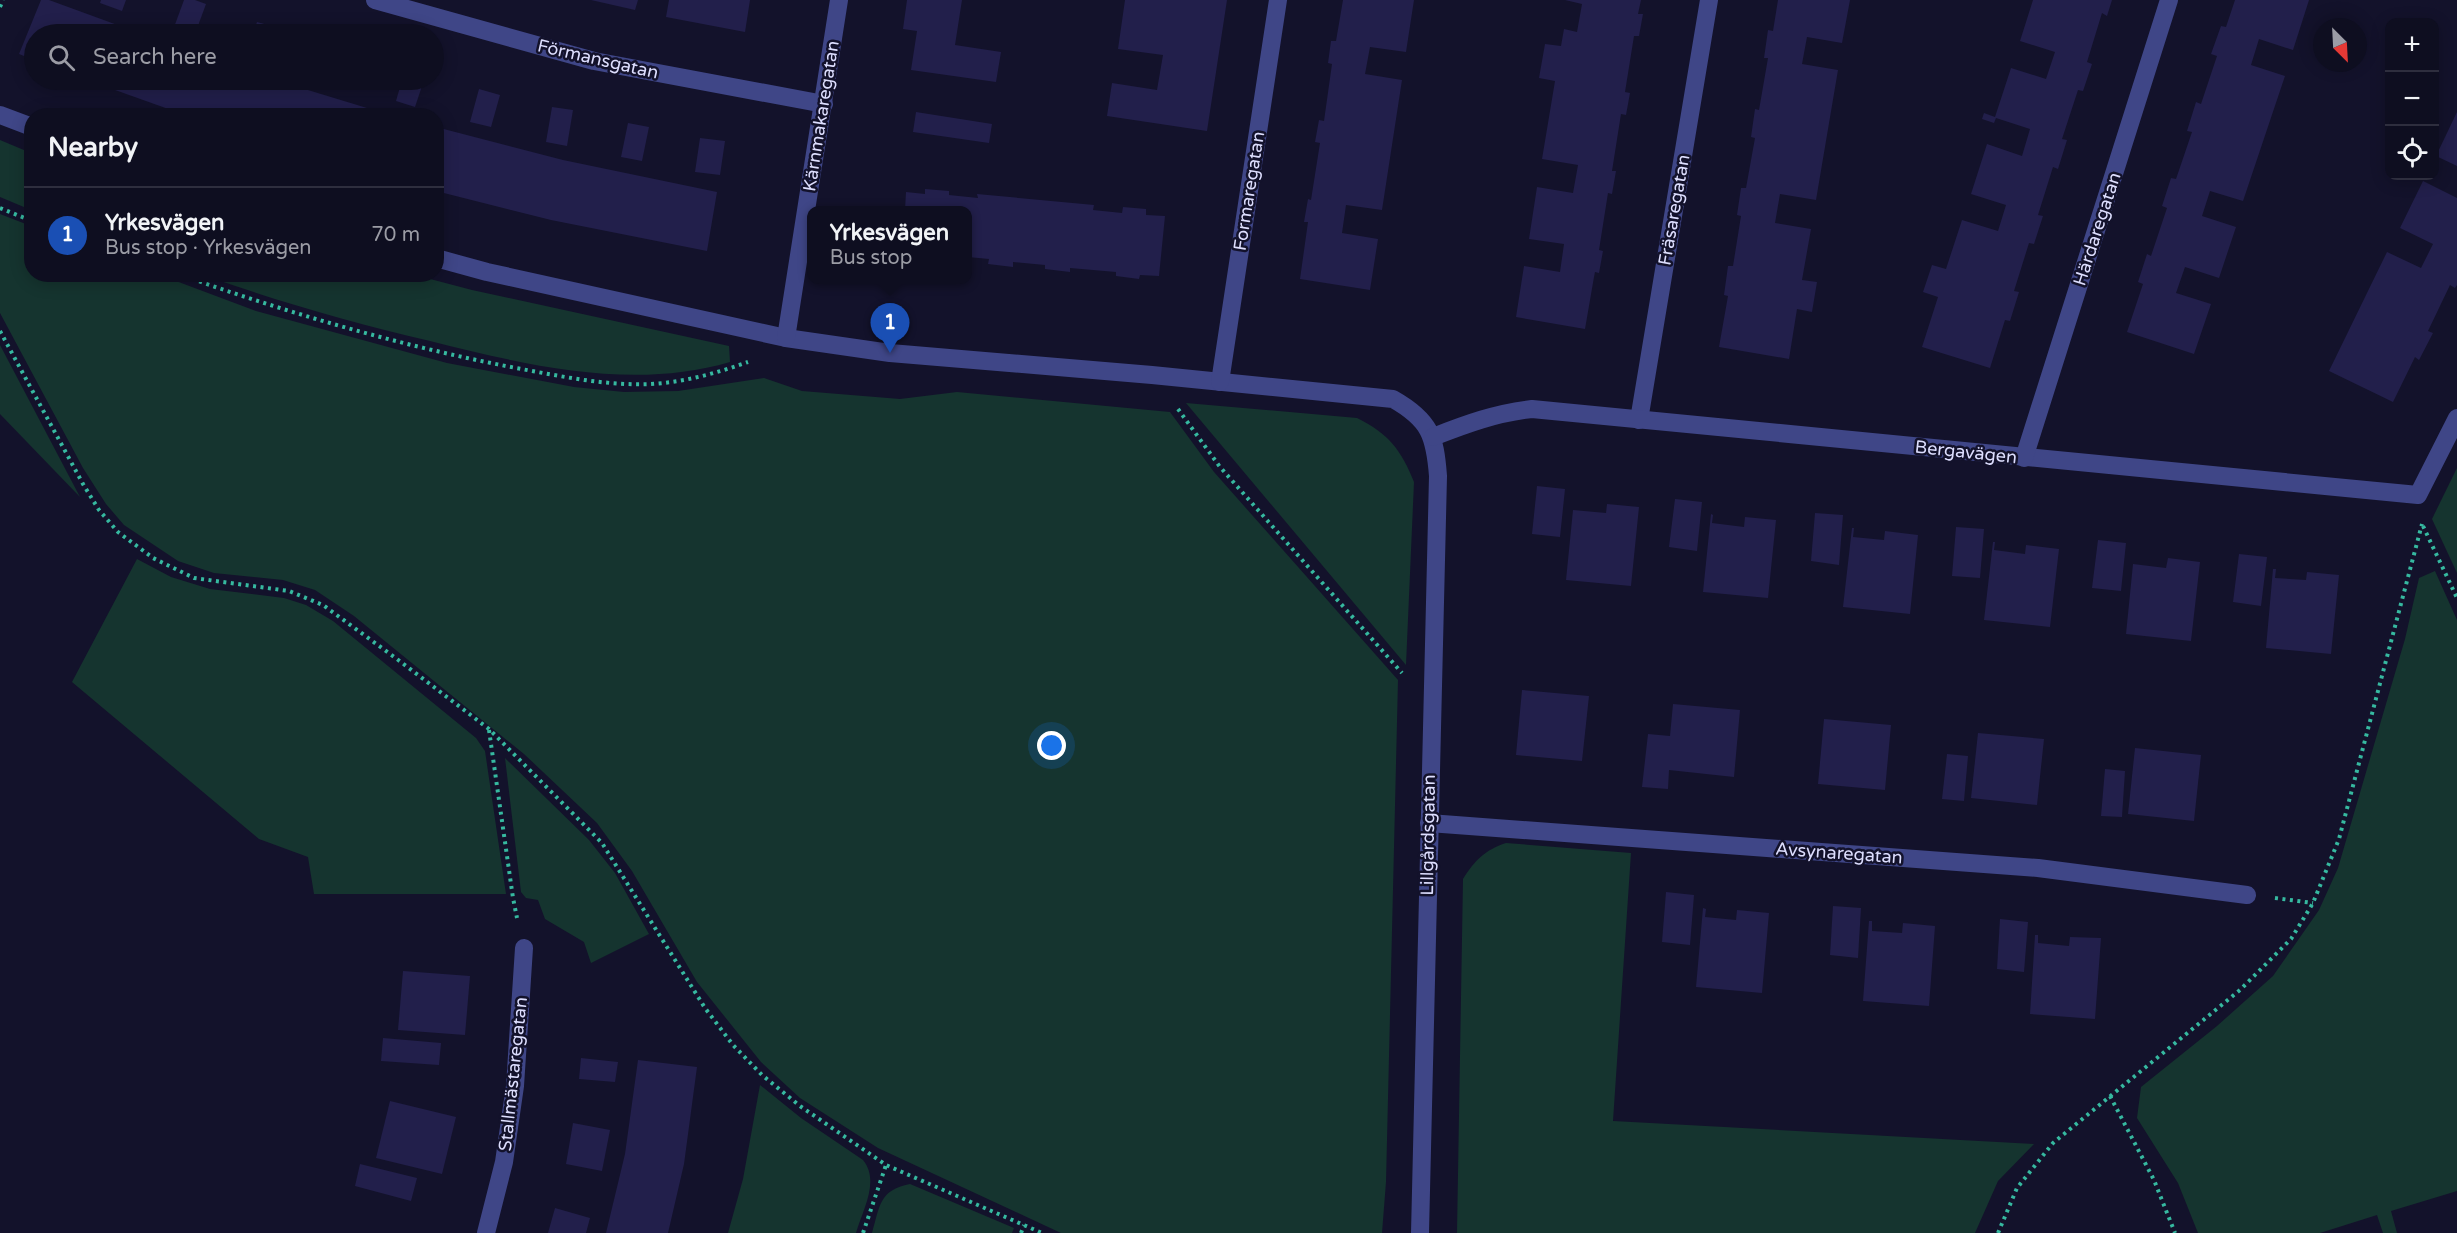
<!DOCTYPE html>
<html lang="en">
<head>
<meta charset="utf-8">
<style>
  :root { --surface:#0e0e20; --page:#1c1c2d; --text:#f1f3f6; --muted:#9b9ca5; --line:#2e2e3e; --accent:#db2777 }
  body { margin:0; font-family:"Varela Round",sans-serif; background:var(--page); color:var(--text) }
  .controls { position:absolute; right:18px; top:18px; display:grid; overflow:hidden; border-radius:12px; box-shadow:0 3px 15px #0003 }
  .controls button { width:54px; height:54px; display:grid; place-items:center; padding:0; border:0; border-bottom:2px solid var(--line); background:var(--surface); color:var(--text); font:30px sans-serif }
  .compass { position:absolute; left:2313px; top:18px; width:54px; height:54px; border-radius:50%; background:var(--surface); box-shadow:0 3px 15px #0003; rotate:156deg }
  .you { position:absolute; left:1052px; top:746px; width:21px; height:21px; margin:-15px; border:4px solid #fff; border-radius:50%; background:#1a73e8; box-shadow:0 0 0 9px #1a73e833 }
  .badge { display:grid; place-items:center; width:39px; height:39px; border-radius:50%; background:var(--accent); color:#fff; font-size:20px; font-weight:700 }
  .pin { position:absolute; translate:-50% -50px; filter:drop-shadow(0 2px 3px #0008) }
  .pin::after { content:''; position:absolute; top:32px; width:21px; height:18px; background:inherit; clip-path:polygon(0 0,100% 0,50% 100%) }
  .popup { position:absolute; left:807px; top:206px; width:165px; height:78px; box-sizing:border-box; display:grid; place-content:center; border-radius:12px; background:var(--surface); filter:drop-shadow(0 2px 4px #0005); font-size:20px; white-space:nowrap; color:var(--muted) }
  .popup b { font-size:22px; color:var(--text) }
  .popup::after { content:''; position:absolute; left:50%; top:100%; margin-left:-12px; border:12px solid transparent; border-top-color:var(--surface) }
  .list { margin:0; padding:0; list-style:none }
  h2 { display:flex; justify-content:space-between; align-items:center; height:78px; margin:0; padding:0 24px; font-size:26px }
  h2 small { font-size:20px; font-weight:400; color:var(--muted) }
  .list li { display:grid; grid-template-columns:39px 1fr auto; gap:18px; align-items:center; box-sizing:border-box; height:96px; padding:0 24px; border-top:2px solid var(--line) }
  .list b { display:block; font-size:22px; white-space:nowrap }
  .list p { margin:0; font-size:20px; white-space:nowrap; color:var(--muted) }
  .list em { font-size:20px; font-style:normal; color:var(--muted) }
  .icon { flex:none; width:33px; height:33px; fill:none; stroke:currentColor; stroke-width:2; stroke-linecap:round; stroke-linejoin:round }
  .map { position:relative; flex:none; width:2457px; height:1233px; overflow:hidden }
  .search { position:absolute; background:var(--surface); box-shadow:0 3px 15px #0003; left:24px; top:24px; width:420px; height:66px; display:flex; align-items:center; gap:15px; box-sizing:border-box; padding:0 21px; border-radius:33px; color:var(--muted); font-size:22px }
  .panel { position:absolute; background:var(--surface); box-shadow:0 3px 15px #0003; left:24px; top:108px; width:420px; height:174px; border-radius:24px }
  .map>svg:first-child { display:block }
</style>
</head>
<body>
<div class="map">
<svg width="2457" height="1233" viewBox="0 0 2457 1233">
  <rect width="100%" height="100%" fill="#13122b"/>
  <g fill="#15342f">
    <polygon points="0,140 31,153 31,210 0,197"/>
    <polygon points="0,214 31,226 32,274 160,275 256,311 447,363 574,387 624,392 678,391 764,378 802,391 900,399 957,392 1170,412 1214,472 1398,680 1386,1182 1382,1233 1061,1233 878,1148 800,1098 761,1062 697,982 632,871 597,823 524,754 354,616 315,590 283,580 214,573 178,561 124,525 106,504 83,468 0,313"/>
    <path d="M 203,275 L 415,275 L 472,290 L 729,346 L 730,362 C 632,391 526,365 430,341 C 353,323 277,301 203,275 Z"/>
    <polygon points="0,345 80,497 0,414"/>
    <path d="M 1186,403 L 1357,418 C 1389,434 1401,450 1414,482 L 1406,665 Z"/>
    <polygon points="2457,468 2457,573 2432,519"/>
    <polygon points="137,559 171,577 210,589 284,598 306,605 333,621 476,738 485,751 506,894 314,894 308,857 259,839 72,682"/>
    <polygon points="2435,571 2457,620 2457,1191 2391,1211 2397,1233 2383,1233 2377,1215 2320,1233 2198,1233 2178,1183 2137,1118 2141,1087 2217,1026 2273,976 2319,910 2338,868 2405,639 2419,578"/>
    <polygon points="505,758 589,840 615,873 649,934 591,963 584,942 545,919 538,900 526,898 521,892"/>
    <path d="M 1506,843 L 1631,853 L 1613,1121 L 2034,1144 L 1998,1181 L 1975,1233 L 1457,1233 L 1463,879 C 1475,860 1485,850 1506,843 Z"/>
    <path d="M 760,1085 L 801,1118 L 863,1160 C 880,1181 863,1209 856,1233 L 728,1233 L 743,1179 Z"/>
    <path d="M 910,1184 L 1014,1228 L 1012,1233 L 872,1233 C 880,1206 879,1190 910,1184 Z"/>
  </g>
  <g fill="#221f4b">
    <polygon points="41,0 49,0 142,34 34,34 34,60 19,54"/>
    <polygon points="101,0 126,0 122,11 100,3"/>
    <polygon points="184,0 195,0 206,4 195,34 186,34 173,30"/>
    <polygon points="591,0 638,0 635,10"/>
    <polygon points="669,0 750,0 745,32 666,17"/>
    <polygon points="907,0 962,0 955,45 1001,52 996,82 911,70 917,31 903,29"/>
    <polygon points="1125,0 1227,0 1207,131 1107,116 1112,83 1157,90 1163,55 1118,49"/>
    <polygon points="1343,0 1414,0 1406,52 1370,47 1365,74 1402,80 1382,210 1346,205 1342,233 1378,239 1370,290 1300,279 1308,222 1304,222 1308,199 1311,200 1320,143 1315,142 1319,120 1324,121 1332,64 1328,63 1331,41 1336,41"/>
    <polygon points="1565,0 1641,0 1638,14 1643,14 1639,36 1634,36 1625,92 1630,93 1626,115 1621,114 1612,171 1616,171 1612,194 1608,193 1599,250 1603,251 1599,273 1595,272 1594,277 1585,329 1516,317 1524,266 1560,272 1564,244 1529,239 1537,187 1573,193 1578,165 1542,159 1555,81 1539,78 1545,44 1561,46 1564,29 1577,32 1582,4"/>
    <polygon points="1778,0 1850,0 1842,43 1807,37 1802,64 1838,70 1816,200 1780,194 1775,223 1811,229 1802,280 1817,282 1812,312 1797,309 1789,359 1719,347 1728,296 1724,295 1728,266 1733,266 1741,216 1737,215 1741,188 1746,188 1755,138 1751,137 1755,109 1759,110 1768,58 1764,58 1768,30 1773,31"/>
    <polygon points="2033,0 2112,0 2107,16 2102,13 2087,62 2092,64 2083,91 2078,90 2062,139 2067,140 2058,169 2053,167 2038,215 2043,216 2034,244 2029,243 2014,291 2019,292 2010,321 2005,320 1990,368 1922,347 1938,297 1923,292 1932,265 1946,269 1962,220 1998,231 2006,205 1971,194 1987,144 2022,156 2030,129 1996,118 1994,123 1982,119 1984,113 1995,117 2011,68 2046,79 2055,52 2020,41"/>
    <polygon points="2235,0 2309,0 2293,50 2259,39 2251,65 2285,76 2243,201 2210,191 2202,216 2236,227 2219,278 2185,267 2176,293 2211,304 2194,354 2127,332 2143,284 2138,282 2147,254 2151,256 2167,208 2162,206 2171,178 2176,179 2192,132 2187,131 2196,102 2201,104 2217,56 2211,54 2221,26 2226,27"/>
    <polygon points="257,22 279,28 277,34 253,34"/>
    <polygon points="87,80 275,80 390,115 188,116"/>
    <polygon points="402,80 424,80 415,107 396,101"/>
    <polygon points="479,89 500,95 491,127 470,122"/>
    <polygon points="552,107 573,110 567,146 546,142"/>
    <polygon points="916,112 992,124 989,143 913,132"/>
    <polygon points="2457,112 2457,166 2436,156"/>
    <polygon points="628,123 649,127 642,161 621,157"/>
    <polygon points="436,127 563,160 717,192 707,251 551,220 436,191"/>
    <polygon points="700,138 725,141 720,175 695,172"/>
    <polygon points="2423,181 2457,198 2457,285 2455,288 2450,285 2428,331 2433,333 2419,360 2415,357 2393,402 2329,371 2387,252 2421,268 2433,244 2400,228"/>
    <polygon points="925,189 949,191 949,195 978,198 977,194 1094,205 1093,210 1122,213 1123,207 1146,209 1146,215 1165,216 1159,276 1140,275 1139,279 1116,276 1116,272 1070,268 1070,272 1045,269 1045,265 1013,262 1013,267 988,264 989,259 968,257 968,210 905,210 906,192 925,194"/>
    <polygon points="1537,486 1565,489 1560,537 1532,534"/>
    <polygon points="1675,499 1702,502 1697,551 1669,547"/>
    <polygon points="1607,504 1639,507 1631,586 1566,580 1573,510 1606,513"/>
    <polygon points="1815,513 1843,515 1839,565 1811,561"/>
    <polygon points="1711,514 1713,515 1712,523 1744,527 1745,517 1776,520 1768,598 1703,592"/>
    <polygon points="1956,527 1984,529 1980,578 1952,576"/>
    <polygon points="1852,528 1854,528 1853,537 1884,540 1885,531 1918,535 1910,614 1843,607"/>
    <polygon points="2098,540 2126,543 2121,591 2092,588"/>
    <polygon points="1993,542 1995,542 1994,550 2025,554 2026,545 2059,549 2050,627 1984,620"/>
    <polygon points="2239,554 2267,557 2261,606 2233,602"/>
    <polygon points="2168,558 2200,562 2191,641 2126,634 2133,564 2166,568"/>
    <polygon points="2273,569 2276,569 2275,578 2306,580 2307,572 2339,575 2331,654 2266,648"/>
    <polygon points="1522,690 1589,696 1582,761 1516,755"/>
    <polygon points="1673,704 1740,710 1734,777 1669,770 1668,789 1642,787 1648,734 1670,736"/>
    <polygon points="1824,719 1891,725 1885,790 1818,784"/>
    <polygon points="1978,733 2044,739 2037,805 1971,798"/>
    <polygon points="2135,748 2201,755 2194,821 2128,814"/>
    <polygon points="1947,754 1968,756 1964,801 1942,799"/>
    <polygon points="2105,769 2125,771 2122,817 2101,816"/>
    <polygon points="1666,892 1694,895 1690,945 1662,942"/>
    <polygon points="1833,906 1861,908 1858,958 1830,955"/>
    <polygon points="1703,908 1706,909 1705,917 1736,920 1737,910 1769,913 1762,993 1696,987"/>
    <polygon points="2000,919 2028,922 2024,972 1997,969"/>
    <polygon points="1869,921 1872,921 1872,931 1902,933 1903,923 1935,926 1929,1006 1863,1001"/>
    <polygon points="2035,935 2038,935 2038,943 2069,946 2070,937 2101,938 2095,1019 2030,1014"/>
    <polygon points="403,971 470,976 465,1035 398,1030"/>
    <polygon points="383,1038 441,1043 439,1065 381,1061"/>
    <polygon points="581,1058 618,1062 615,1082 579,1079"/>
    <polygon points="638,1060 697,1067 684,1164 668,1233 606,1233 625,1154"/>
    <polygon points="390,1101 456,1117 442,1174 376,1158"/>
    <polygon points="573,1123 610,1130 602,1171 566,1164"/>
    <polygon points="360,1164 417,1178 411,1201 355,1186"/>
    <polygon points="555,1208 590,1218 586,1233 548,1233"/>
  </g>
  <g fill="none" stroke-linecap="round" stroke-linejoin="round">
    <g stroke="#36b9a0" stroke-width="4" stroke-dasharray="3 4.5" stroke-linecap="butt">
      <polyline points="0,7 3,0"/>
      <polyline points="0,208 32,221"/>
      <path d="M 178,274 C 288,313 401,346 516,368 C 560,376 605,386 651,384 C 685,382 717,373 748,362"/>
      <polyline points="0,331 83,484 99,510 118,532 153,558 194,578 289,591 323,605 397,659 489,729 602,843 705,1008 733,1045 762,1075 800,1106 886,1165 1042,1233"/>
      <polyline points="1178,409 1220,467 1402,673"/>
      <polyline points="2423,526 2457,598"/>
      <polyline points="489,730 513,898 517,918"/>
      <polyline points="2275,898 2313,903"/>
      <polyline points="2110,1096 2154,1180 2175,1233"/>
      <polyline points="863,1233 886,1165"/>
      <polyline points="1021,1233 1024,1225"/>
      <polyline points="1998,1233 2017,1188 2053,1143 2240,990 2291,939 2313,903 2339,839 2422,524"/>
    </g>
    <g stroke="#3f4687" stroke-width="18">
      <polyline points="375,0 594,61 824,104"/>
      <polyline points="0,115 32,127"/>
      <path d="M 436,258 L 487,272 L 786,338 L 890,353 L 1152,375 L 1393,399 C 1430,420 1435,436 1438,476 L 1420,1233"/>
      <polyline points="786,338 839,0"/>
      <polyline points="1220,382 1278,0"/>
      <polyline points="1639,420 1709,0"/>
      <path d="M 1433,437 C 1466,424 1496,413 1532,409 L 2418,495 L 2457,418"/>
      <polyline points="2024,458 2169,0"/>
      <polyline points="1429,823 2038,868 2247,895"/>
      <polyline points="486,1233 504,1162 515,1086 524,948"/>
    </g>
  </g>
  <g text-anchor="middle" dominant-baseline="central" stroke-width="5" stroke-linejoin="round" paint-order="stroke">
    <g font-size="18" fill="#dddefe" stroke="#13122b">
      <text transform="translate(598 59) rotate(13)">Förmansgatan</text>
      <text transform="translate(821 116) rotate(-81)">Kärnmakaregatan</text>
      <text transform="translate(1249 191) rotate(-81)">Formaregatan</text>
      <text transform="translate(1674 210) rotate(-80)">Fräsaregatan</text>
      <text transform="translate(2097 229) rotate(-72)">Härdaregatan</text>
      <text transform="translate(1966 452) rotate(6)">Bergavägen</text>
      <text transform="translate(1428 835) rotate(-89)">Lillgårdsgatan</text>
      <text transform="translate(1839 853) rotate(4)">Avsynaregatan</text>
      <text transform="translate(513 1074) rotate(-84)">Stallmästaregatan</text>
    </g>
  </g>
</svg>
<div class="controls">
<button>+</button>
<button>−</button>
<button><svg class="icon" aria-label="locate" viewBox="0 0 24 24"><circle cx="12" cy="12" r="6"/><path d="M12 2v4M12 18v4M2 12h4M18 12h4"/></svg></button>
</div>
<svg class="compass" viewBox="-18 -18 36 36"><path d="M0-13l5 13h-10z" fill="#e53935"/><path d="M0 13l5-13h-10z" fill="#9b9ca5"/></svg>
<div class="you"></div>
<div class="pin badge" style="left:890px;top:353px;background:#1a4fb4">1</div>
<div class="popup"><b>Yrkesvägen</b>Bus stop</div>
<div class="search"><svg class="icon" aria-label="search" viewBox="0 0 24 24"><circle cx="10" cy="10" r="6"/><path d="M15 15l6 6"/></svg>Search here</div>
<section class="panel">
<h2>Nearby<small></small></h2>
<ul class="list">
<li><span class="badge" style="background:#1a4fb4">1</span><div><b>Yrkesvägen</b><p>Bus stop · Yrkesvägen</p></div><em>70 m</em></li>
</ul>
</section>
</div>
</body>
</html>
